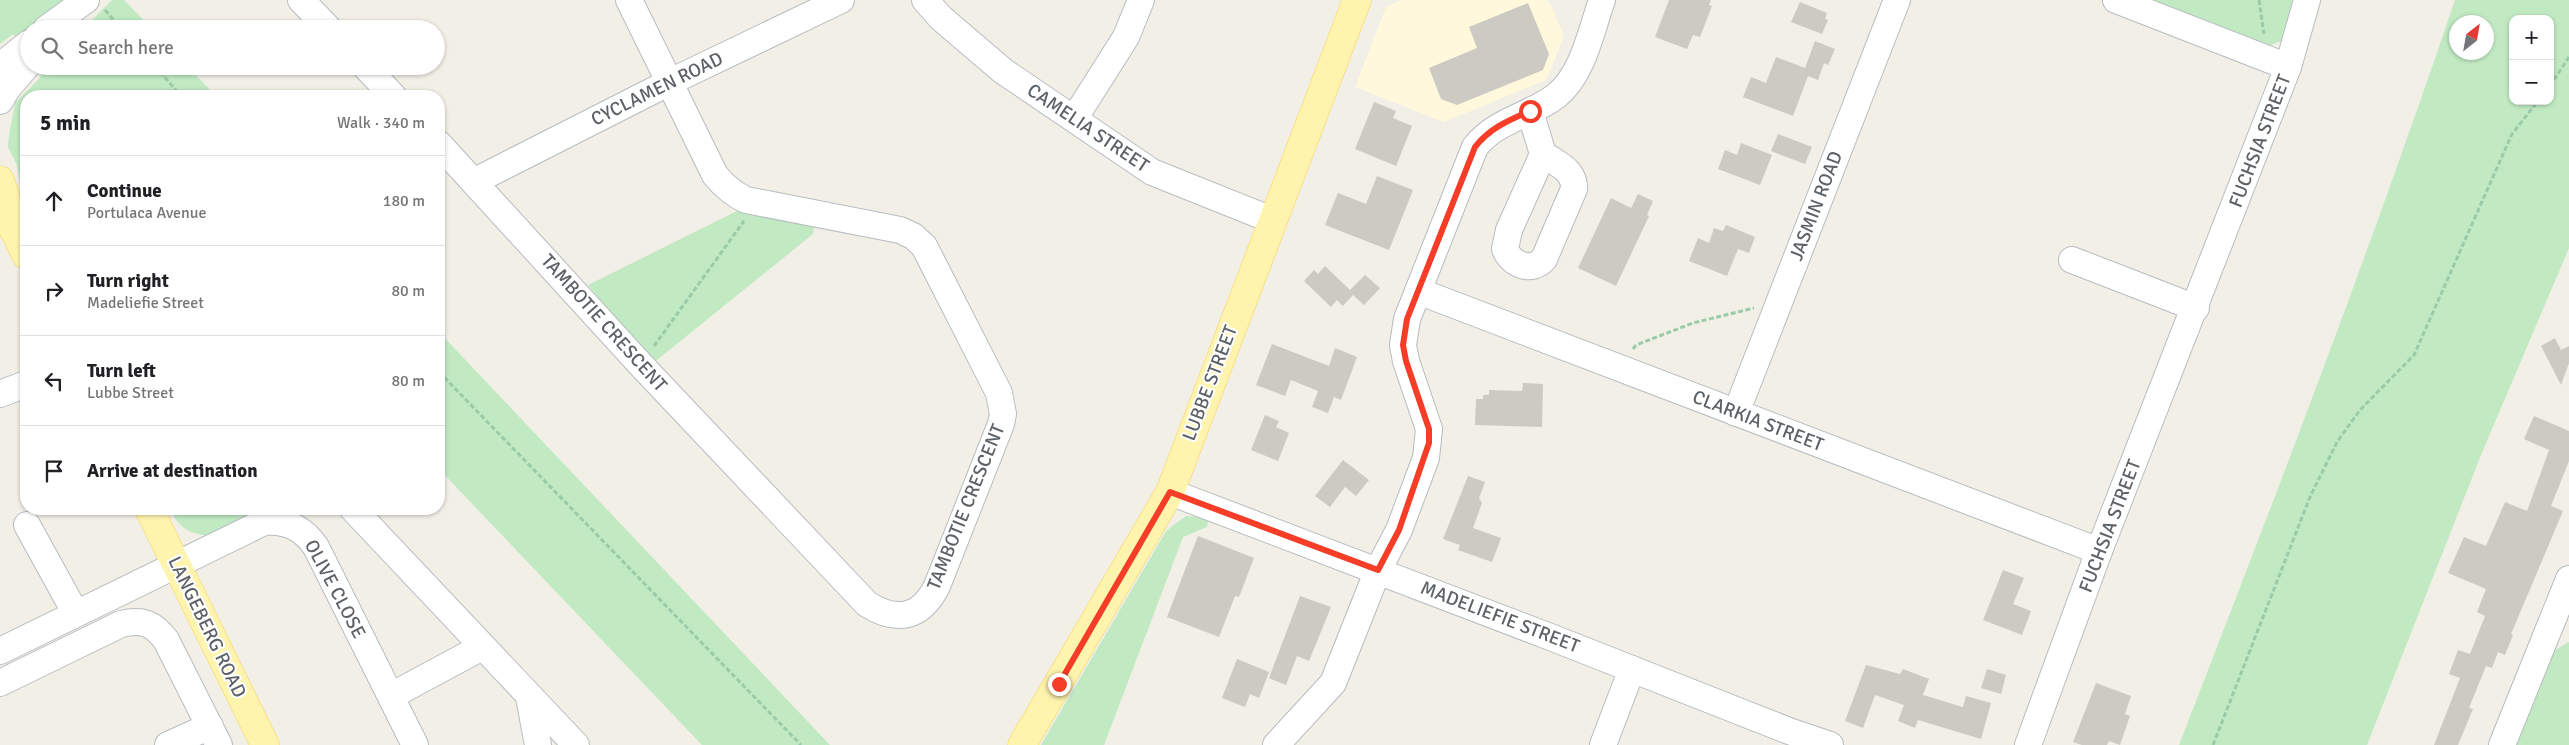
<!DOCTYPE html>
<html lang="en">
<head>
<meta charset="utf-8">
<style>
  :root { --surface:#fff; --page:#f6f6f6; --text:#202124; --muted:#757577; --line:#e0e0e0 }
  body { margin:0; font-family:Signika,sans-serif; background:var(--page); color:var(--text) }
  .controls { position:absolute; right:15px; top:15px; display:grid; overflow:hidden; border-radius:10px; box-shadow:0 1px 4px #0004 }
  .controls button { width:45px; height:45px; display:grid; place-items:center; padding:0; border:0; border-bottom:1px solid var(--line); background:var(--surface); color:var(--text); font:25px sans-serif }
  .compass { position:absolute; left:2449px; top:15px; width:45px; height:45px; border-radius:50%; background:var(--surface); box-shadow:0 1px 4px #0004; rotate:31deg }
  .stop { position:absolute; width:15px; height:15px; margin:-11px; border:4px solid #f53d28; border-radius:50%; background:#fff }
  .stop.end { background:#f53d28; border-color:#fff; box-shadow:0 1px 5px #0008 }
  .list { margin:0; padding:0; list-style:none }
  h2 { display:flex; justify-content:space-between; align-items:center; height:65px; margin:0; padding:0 20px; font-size:21px }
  h2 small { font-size:16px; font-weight:400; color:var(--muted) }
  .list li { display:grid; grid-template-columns:32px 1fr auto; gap:15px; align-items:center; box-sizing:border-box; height:90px; padding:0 20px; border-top:1px solid var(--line) }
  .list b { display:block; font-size:19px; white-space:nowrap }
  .list p { margin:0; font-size:16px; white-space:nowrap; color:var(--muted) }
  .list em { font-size:16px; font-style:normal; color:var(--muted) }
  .icon { flex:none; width:28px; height:28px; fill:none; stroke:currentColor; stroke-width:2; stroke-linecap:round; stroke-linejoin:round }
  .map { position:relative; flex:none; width:2569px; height:745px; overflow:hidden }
  .search { position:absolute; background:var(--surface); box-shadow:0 1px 4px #0004; left:20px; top:20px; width:425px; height:55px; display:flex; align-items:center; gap:12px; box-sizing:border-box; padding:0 18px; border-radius:28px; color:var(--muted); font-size:19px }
  .panel { position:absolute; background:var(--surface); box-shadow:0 1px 4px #0004; left:20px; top:90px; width:425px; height:425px; border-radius:20px }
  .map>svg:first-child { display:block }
</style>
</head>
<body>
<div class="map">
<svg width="2569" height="745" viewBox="0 0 2569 745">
  <rect width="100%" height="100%" fill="#f1efe6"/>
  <polygon fill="#fff8dd" points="1402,0 1545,0 1550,3 1564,37 1546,80 1444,122 1355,87 1386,7"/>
  <g fill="#c1eac2" fill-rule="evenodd">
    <polygon points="0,0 66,0 17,38 13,34 0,44"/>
    <polygon points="112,0 124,0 152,29 83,29"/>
    <polygon points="2144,0 2298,0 2282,41 2271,45 2260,45"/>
    <path d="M 2455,0 L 2569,0 L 2569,248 L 2481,455 L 2367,745 L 2179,745 C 2275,498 2370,251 2455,0 ZM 2513,19 L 2550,19 L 2550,101 L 2513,101 ZM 2456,22 L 2486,22 L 2486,52 L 2456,52 Z"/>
    <polygon points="46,66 187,66 216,96 26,96 26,207 21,190 17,165 8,147 9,135 15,103 39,79"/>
    <polygon points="739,210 814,224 813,234 652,364 588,285"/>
    <polygon points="439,332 830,745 702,745 439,469"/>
    <path d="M 170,509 L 300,509 L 302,517 L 215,536 C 191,535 180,530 170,509 Z"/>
    <polygon points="1186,516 1209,518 1207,527 1183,537 1104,745 1041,745 1166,531"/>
    <polygon points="2569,642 2569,745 2514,745 2550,656 2555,650"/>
  </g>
  <g fill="#cccac3">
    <polygon points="1669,0 1711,0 1709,5 1712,6 1700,37 1693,35 1687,49 1655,37"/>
    <polygon points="1800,2 1827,13 1825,19 1828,20 1822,34 1791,22"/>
    <polygon points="1528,3 1549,54 1543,70 1457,105 1441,99 1429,68 1477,48 1469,27"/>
    <polygon points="1815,41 1835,49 1828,65 1824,63 1818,80 1808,76 1793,116 1743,97 1751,77 1766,83 1776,57 1805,68"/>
    <polygon points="1374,102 1396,111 1393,118 1412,126 1396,166 1355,149"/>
    <polygon points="1778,134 1812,147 1805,164 1771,151"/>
    <polygon points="1741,143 1772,155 1760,185 1718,169 1725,150 1737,155"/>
    <polygon points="1377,176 1413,190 1389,250 1325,225 1338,193 1366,204"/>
    <polygon points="1638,194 1653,201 1647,215 1649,216 1616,286 1578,268 1611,198 1631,208"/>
    <polygon points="1726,225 1755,237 1749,253 1738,249 1727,276 1689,261 1698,238 1709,243 1714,228 1723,231"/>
    <polygon points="1325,266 1350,290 1365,275 1380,288 1364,305 1353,295 1343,306 1337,300 1331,307 1304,281 1314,270 1318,274"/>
    <polygon points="2555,338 2561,350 2569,346 2569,363 2561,385 2541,346"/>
    <polygon points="1272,344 1329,366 1335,348 1357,357 1341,400 1334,397 1328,413 1312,407 1318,391 1291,380 1285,396 1256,385"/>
    <polygon points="1523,383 1543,384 1542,427 1475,425 1476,399 1483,399 1483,395 1489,395 1489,390 1522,391"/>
    <polygon points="1265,415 1279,421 1276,427 1289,433 1278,461 1251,450"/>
    <polygon points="2534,416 2569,431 2569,461 2551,506 2563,511 2511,634 2513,635 2505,655 2498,652 2492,668 2486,666 2469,708 2473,709 2458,745 2434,745 2460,678 2449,674 2458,650 2470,654 2485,616 2477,612 2486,589 2448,573 2464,537 2486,546 2505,502 2527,511 2549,450 2524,439"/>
    <polygon points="1343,460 1369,480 1356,496 1345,487 1330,507 1315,496"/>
    <polygon points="1468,476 1485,482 1479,498 1482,503 1473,528 1501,538 1492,562 1458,550 1460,545 1443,539"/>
    <polygon points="1198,536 1254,558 1239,597 1235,596 1219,637 1167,617"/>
    <polygon points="2003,570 2024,578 2013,604 2031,611 2022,635 1983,620"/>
    <polygon points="1300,596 1331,607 1309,661 1297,656 1286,685 1269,678"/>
    <polygon points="1237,659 1269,672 1259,698 1250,694 1245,707 1222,698"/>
    <polygon points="1866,665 1900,674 1903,669 1929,679 1923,695 1963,707 1966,696 1991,703 1981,739 1918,720 1915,728 1898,721 1904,705 1875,695 1863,728 1845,721"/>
    <polygon points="1987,669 2006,675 2001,694 1981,688"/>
    <polygon points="2096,683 2131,696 2125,714 2130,716 2120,745 2109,741 2107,745 2082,745 2073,742"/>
  </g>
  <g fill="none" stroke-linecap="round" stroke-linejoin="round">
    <g stroke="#b8bcc0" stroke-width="28">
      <g id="minor">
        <polyline points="301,0 329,29"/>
        <polyline points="925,0 941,18 1003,71 1152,172 1272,220"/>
        <polyline points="2116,0 2288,67"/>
        <polyline points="46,29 86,0"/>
        <polyline points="0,66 29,43"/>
        <polyline points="365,66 393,96"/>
        <polyline points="0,101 7,89 29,63"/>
        <path d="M 1530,111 L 1543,154 L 1509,230 L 1505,249 C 1511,265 1532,273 1544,259 L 1574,189 C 1575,170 1557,164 1543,154"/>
        <polyline points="1074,119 1126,37 1141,0"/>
        <path d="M 439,144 L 641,365 L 867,604 C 897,623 921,618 937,586 L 1001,424 L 1003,414 L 999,393 L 924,246 L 913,236 L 900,230 L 746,200 C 733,194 724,186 715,175 L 629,0"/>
        <polyline points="475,181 670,82 841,0"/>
        <polyline points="2072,260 2196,308"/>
        <polyline points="1418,291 2099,551"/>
        <polyline points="0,394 26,384"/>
        <polyline points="1736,413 1897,0"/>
        <polyline points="1170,492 1553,638 1789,731 1830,745"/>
        <polyline points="353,509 576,745"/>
        <polyline points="27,525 76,614"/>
        <path d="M 0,651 L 264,522 C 287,520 303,528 316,547 L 415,745"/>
        <path d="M 0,683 L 121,624 C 142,619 153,623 166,640 L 219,745"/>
        <polyline points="391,696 482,647"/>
        <polyline points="529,697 538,745"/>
        <polyline points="168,745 210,726"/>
        <path d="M 1276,745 L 1333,683 L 1378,570 L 1399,530 L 1426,458 L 1429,429 L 1406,361 L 1403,345 L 1407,319 L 1475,147 C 1496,120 1530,116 1556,96 C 1583,75 1591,31 1602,0"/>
        <polyline points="1603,745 1632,669"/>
        <polyline points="2028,745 2099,551 2288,67 2307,0"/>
        <polyline points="2502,745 2569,579"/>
      </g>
    </g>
    <g stroke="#fbd155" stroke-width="29">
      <g id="major">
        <polyline points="0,180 11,212 14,230"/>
        <polyline points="3,216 14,230 26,255"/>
        <polyline points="149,509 265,745"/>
        <polyline points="1022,745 1170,492 1357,0"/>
      </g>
    </g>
    <g stroke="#99cba9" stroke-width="3" stroke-dasharray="5 2.5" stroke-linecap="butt">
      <polyline points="2259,0 2264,34"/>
      <polyline points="105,10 121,29"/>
      <polyline points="155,66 181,96"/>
      <polyline points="2550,86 2569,57"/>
      <polyline points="654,346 744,221"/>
      <polyline points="1633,349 1636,345 1693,323 1754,308"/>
      <polyline points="439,372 801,745"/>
      <polyline points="2213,745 2310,497 2337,442 2360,410 2414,355 2512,134 2538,101"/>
    </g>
    <use href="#minor" stroke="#fff" stroke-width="26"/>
    <use href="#major" stroke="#fff4ad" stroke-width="28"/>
  </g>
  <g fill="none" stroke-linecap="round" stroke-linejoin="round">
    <path stroke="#f53d28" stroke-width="6" d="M 1059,684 L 1170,492 L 1378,570 L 1399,530 L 1429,443 L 1429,429 L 1406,361 L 1403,345 L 1407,319 L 1475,147 C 1490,128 1509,120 1530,111"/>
  </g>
  <g text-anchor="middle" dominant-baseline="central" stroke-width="4" stroke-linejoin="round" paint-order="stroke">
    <g font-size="19" fill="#5d6267" stroke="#fff">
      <text transform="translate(657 89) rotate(-26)">CYCLAMEN ROAD</text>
      <text transform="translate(1088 128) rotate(34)">CAMELIA STREET</text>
      <text transform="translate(2260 141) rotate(-69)">FUCHSIA STREET</text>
      <text transform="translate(1816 206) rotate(-69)">JASMIN ROAD</text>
      <text transform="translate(604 323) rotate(48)">TAMBOTIE CRESCENT</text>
      <text transform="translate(1210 383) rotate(-69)">LUBBE STREET</text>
      <text transform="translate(1758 421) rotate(21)">CLARKIA STREET</text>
      <text transform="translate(966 507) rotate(-68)">TAMBOTIE CRESCENT</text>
      <text transform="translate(2110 526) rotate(-69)">FUCHSIA STREET</text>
      <text transform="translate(335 589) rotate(62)">OLIVE CLOSE</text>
      <text transform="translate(1500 617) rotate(21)">MADELIEFIE STREET</text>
      <text transform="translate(207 627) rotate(64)">LANGEBERG ROAD</text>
    </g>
  </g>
</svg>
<div class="controls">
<button>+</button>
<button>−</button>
</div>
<svg class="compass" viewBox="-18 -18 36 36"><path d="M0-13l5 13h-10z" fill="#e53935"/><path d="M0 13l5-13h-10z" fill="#757577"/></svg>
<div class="stop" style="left:1530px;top:111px"></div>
<div class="stop end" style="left:1059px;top:684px"></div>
<div class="search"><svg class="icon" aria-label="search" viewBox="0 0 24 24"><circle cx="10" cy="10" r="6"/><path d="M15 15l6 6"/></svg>Search here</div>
<section class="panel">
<h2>5 min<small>Walk · 340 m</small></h2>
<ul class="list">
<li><svg class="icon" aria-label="ahead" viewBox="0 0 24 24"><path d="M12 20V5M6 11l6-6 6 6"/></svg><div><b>Continue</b><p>Portulaca Avenue</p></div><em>180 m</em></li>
<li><svg class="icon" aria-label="right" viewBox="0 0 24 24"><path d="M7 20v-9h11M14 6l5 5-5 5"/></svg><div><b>Turn right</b><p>Madeliefie Street</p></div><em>80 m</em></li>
<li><svg class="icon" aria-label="left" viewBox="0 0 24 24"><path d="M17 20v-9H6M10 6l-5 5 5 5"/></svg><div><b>Turn left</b><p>Lubbe Street</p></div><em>80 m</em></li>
<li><svg class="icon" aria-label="arrive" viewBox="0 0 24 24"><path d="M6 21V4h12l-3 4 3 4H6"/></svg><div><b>Arrive at destination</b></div></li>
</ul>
</section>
</div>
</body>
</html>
